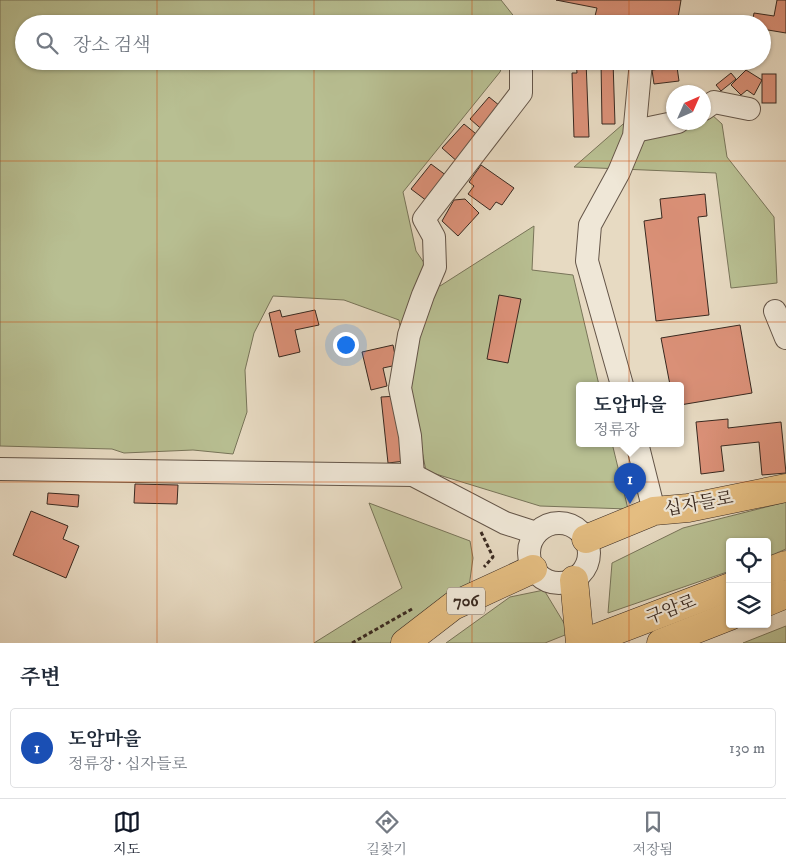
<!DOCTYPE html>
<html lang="ko">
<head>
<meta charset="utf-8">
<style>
  :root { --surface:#fff; --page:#f2f2f3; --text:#1f2937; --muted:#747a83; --line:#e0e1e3; --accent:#111827 }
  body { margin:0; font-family:"IM FELL DW Pica","Noto Serif KR",serif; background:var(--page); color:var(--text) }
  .controls { position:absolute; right:15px; bottom:15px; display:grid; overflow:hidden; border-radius:5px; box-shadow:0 1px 4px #0004 }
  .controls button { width:45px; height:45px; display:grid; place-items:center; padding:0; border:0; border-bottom:1px solid var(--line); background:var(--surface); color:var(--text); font:25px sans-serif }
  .compass { position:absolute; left:666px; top:85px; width:45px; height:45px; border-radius:50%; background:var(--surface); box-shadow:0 1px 4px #0004; rotate:45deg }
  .you { position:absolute; left:345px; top:344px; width:18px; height:18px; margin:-12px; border:4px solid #fff; border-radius:50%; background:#1a73e8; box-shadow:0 0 0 8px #1a73e833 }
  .badge { display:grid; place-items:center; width:32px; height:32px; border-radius:50%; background:var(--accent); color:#fff; font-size:16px; font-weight:700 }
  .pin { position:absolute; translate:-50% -41px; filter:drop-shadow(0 1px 2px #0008) }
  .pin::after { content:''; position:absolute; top:26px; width:18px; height:15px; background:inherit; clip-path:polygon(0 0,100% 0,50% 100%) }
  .popup { position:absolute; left:576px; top:382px; width:108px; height:65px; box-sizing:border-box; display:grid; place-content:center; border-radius:5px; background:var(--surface); filter:drop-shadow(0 1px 4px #0005); font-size:16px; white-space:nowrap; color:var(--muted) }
  .popup b { font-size:19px; color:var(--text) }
  .popup::after { content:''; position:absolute; left:50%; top:100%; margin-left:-10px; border:10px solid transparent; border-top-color:var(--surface) }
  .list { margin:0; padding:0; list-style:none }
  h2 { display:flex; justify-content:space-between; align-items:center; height:65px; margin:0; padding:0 20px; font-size:21px }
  h2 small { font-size:16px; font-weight:400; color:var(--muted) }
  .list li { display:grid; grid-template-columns:32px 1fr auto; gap:15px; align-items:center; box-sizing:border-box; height:80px; margin:0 10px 10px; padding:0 10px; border:1px solid var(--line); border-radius:5px }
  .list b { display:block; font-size:19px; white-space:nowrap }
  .list p { margin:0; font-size:16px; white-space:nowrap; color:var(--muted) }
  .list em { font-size:16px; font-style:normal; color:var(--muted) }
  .icon { flex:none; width:28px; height:28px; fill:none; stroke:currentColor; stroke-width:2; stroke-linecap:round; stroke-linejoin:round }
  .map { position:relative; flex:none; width:786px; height:643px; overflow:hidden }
  .search { position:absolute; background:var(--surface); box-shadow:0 1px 4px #0004; left:15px; right:15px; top:15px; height:55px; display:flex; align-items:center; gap:12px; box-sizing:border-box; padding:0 18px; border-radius:28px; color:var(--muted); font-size:19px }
  .sheet { height:155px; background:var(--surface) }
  nav { display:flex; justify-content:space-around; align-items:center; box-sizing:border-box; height:70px; border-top:1px solid var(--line); background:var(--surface); font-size:14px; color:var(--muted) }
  nav a { display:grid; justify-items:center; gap:2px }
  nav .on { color:var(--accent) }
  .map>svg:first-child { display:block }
</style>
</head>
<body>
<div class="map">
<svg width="786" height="643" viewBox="0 0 786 643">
  <rect width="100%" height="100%" fill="#e7dac2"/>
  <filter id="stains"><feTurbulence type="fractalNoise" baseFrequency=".004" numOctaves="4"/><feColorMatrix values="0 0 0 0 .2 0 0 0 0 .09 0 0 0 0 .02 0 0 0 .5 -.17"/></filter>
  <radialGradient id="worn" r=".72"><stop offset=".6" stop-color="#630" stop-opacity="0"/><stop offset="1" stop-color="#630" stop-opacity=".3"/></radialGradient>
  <g fill="#b8bf92" stroke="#787459">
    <polygon points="0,0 501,0 520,24 24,24 24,61 504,61 500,72 403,192 416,251 440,286 534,226 532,270 573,275 599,385 580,385 580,443 612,443 628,509 540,506 426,471 414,411 399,320 344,300 273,296 254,333 245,370 247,412 233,454 193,450 124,453 112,449 0,446"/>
    <polygon points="711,114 722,124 727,157 774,217 777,283 731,288 716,173 574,167 630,118 687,123 704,122 704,116"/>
    <polygon points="786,502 786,549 767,557 767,542 730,542 730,571 608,613 612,563 683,528"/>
    <polygon points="369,503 470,541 473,558 469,587 390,643 314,643 402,588"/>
    <polygon points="544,590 570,633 545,643 446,643 510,597"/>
    <polygon points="786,626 786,643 743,643"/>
  </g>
  <g fill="#da9077" stroke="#392920">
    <polygon points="556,0 681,0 677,24 651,19 650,24 615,24 594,20 597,8"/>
    <polygon points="777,0 786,0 786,33 762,29 762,24 752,24 754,13 774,16"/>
    <polygon points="576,61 586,61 589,137 574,137 572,73 577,73"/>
    <polygon points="601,61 613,61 615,124 602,124"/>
    <polygon points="716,61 732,61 723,69"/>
    <polygon points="677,67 679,81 654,84 652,70"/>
    <polygon points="746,70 762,80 754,95 747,90 741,95 731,85"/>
    <polygon points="731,73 736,79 721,91 716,85"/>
    <rect x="762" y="74" width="14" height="29"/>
    <polygon points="489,97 505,110 486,133 470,119"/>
    <polygon points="464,124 481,138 459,163 442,148"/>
    <polygon points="431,164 451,179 431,204 411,189"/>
    <polygon points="481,165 514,188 502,205 496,202 490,210 468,194 474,186 469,182"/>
    <polygon points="705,194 707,216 698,217 709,315 656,321 644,221 662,218 660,199"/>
    <polygon points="465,199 479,213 458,236 442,221 454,200"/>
    <polygon points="499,295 521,299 508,363 487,359"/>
    <polygon points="280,310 282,317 315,310 319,325 295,330 300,352 279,357 269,313"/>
    <polygon points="740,325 752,393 680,405 680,385 670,385 661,338"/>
    <polygon points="393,345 397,365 383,368 387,386 371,390 362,352"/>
    <polygon points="398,396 405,461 388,463 381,397"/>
    <polygon points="728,419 728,428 781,422 786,473 762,475 759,442 721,446 724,471 701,474 696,422"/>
    <polygon points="135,484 178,485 177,504 134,503"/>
    <polygon points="48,493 79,495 78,507 47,504"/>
    <polygon points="31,511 68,526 63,539 79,546 66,578 13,555"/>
  </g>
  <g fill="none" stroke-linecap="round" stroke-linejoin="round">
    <g stroke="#645548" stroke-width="24">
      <g id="minor">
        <polyline points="704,109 714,102 749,109"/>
        <polyline points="635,131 678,122"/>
        <polyline points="775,311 786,338"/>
        <polyline points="622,385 587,261 590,225 619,172 634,136 641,61"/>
        <polyline points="637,443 654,511"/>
        <polyline points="0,469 413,475 505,523 536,533"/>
        <polyline points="413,475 410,436 400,388 409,335 423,295 435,267 434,237 424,219 521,93 521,61"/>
        <circle cx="559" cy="553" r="30"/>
      </g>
    </g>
    <g stroke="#392920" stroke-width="29">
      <g id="major">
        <polyline points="586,539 654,511 688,508 786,488"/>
        <polyline points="767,572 786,565"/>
        <polyline points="574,580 580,643"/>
        <polyline points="767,602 786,594"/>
        <polyline points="405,643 453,606 533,569"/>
        <polyline points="583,643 730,587"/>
        <polyline points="661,643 730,616"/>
      </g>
    </g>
    <g stroke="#392920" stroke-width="3" stroke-dasharray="4 2.5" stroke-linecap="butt">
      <polyline points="481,532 493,557 484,567"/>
      <polyline points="352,643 412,609"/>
    </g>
    <use href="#minor" stroke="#efe7d7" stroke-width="22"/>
    <use href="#major" stroke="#e4bd81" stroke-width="28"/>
  </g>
  <path fill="none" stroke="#ce520f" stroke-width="1" stroke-opacity="0.55" d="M 157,0 L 157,24M 314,0 L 314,24M 472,0 L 472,24M 629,0 L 629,24M 157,61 L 157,643M 314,61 L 314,643M 472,61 L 472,643M 629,61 L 629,643M 0,161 L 786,161M 0,322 L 786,322M 0,482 L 786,482"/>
  <g text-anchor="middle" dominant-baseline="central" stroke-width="4.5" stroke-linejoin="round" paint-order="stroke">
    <rect fill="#efe7d7" stroke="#706257" stroke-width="1" x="447" y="587.5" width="38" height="27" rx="4"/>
    <g font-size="16" font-weight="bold" fill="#392920">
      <text x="466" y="601">706</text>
    </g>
    <g font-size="18" fill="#392920" stroke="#efe7d7">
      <text transform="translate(699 504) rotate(-10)">십자들로</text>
      <text transform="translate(671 610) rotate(-21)">구암로</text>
    </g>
  </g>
  <rect width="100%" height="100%" filter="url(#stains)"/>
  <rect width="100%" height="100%" fill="url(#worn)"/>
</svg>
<div class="controls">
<button><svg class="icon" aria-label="locate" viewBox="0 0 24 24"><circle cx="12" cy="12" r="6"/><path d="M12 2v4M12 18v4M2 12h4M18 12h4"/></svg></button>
<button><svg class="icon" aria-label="layers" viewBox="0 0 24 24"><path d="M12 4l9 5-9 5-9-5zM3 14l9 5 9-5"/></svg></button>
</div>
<svg class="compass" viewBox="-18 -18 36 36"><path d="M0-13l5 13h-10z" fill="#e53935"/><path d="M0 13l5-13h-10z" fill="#747a83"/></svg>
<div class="you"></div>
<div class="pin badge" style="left:630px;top:504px;background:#1a4fb4">1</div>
<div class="popup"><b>도암마을</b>정류장</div>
<div class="search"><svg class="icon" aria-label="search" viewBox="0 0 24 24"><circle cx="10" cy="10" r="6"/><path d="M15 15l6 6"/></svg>장소 검색</div>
</div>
<section class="sheet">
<h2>주변<small></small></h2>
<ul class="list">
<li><span class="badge" style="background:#1a4fb4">1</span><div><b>도암마을</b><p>정류장 · 십자들로</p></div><em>130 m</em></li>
</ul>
</section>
<nav>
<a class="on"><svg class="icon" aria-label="map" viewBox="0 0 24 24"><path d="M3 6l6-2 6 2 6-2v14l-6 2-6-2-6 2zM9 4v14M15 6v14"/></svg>지도</a>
<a><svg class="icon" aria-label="directions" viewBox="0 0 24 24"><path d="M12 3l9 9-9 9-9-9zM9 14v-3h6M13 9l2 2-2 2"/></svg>길찾기</a>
<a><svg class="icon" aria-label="saved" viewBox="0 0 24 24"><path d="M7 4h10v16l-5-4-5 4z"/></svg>저장됨</a>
</nav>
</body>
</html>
